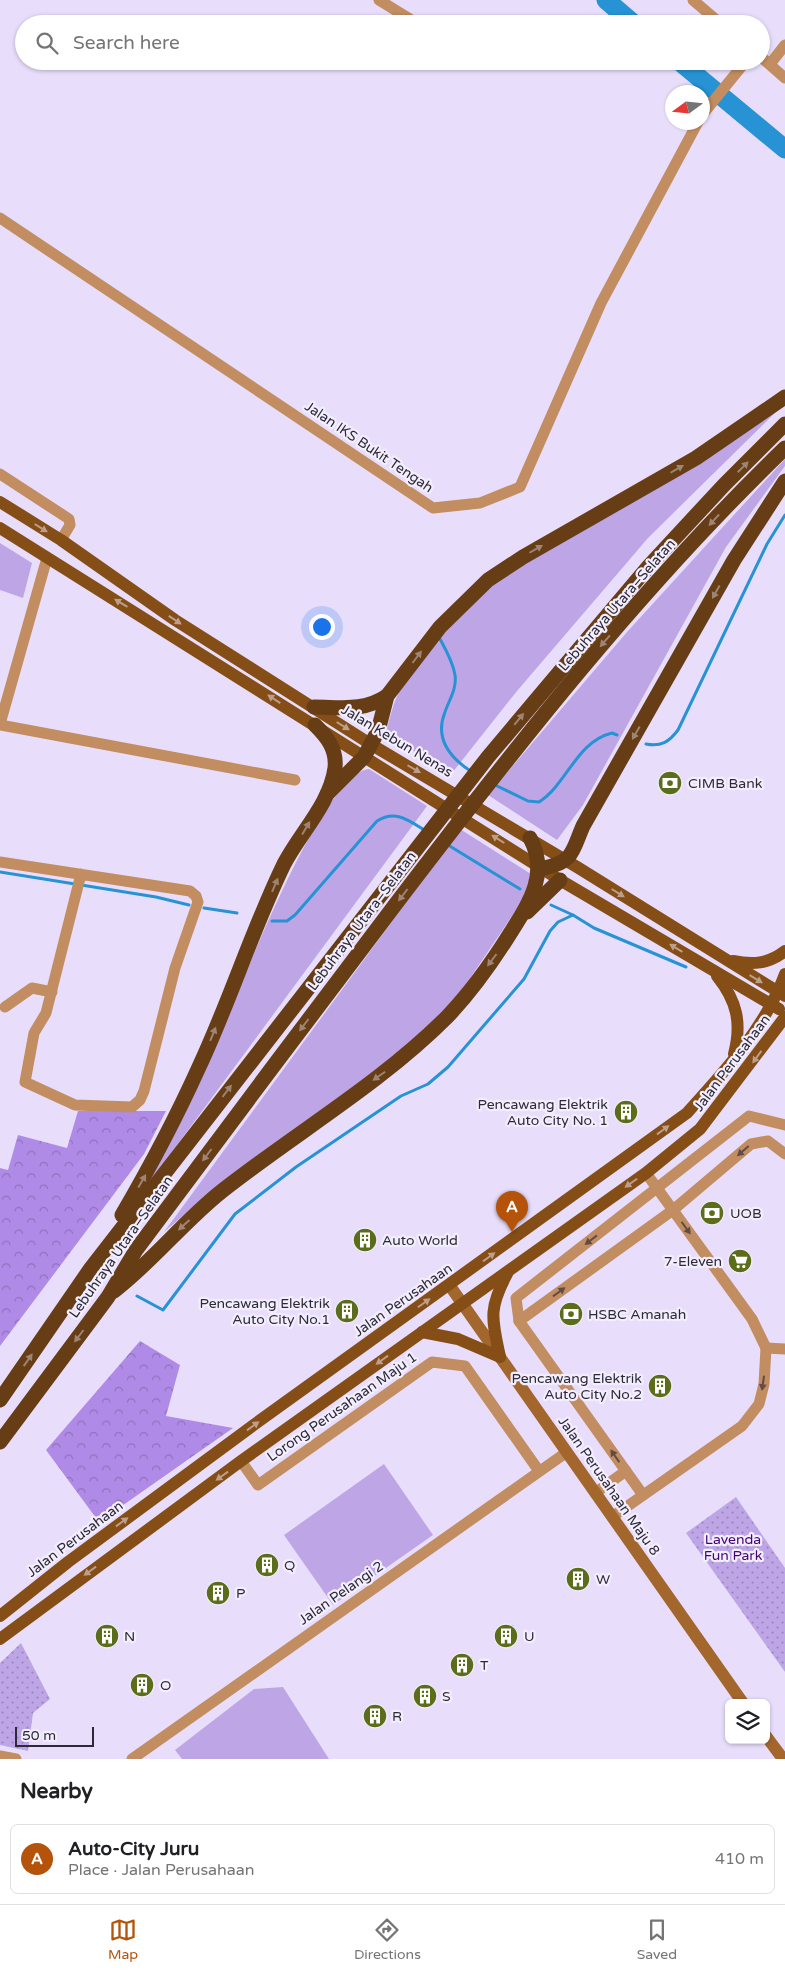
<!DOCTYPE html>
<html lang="en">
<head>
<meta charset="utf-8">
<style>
  :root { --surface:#fff; --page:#f2f2f2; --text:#202124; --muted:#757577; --line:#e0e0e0; --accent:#b45309 }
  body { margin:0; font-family:"Varela Round",sans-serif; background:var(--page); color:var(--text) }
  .controls { position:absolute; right:15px; bottom:15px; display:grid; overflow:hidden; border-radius:8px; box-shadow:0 1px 4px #0004 }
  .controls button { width:45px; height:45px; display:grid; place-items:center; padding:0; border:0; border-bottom:1px solid var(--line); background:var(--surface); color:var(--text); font:25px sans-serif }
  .compass { position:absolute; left:665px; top:85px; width:45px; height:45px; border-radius:50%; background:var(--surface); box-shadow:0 1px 4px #0004; rotate:255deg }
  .scale { position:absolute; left:15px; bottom:12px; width:79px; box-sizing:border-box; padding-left:5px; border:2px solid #2e2937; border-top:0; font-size:14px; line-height:18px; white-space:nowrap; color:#2e2937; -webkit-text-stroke:4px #f3eefd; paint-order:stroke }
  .you { position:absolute; left:321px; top:626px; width:18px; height:18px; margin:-12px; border:4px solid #fff; border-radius:50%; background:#1a73e8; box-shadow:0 0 0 8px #1a73e833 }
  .badge { display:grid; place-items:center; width:32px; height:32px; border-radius:50%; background:var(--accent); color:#fff; font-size:16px; font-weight:700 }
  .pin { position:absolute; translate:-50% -41px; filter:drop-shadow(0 1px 2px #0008) }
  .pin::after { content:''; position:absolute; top:26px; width:18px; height:15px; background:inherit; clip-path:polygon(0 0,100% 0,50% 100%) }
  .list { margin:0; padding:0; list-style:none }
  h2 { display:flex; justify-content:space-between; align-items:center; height:65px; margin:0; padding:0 20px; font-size:21px }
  h2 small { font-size:16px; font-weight:400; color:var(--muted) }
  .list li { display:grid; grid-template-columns:32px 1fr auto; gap:15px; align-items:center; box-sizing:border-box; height:70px; margin:0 10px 10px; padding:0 10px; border:1px solid var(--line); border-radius:8px }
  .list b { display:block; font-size:19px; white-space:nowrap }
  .list p { margin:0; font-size:16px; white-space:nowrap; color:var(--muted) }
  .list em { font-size:16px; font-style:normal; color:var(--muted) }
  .icon { flex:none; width:28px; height:28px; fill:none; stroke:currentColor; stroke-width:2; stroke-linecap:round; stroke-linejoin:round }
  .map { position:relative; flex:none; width:785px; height:1759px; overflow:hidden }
  .search { position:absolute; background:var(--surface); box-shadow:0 1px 4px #0004; left:15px; right:15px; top:15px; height:55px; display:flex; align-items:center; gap:12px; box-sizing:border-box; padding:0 18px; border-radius:28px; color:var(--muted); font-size:19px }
  .sheet { height:145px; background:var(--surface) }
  nav { display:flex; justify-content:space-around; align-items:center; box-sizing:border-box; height:70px; border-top:1px solid var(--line); background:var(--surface); font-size:14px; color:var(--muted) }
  nav a { display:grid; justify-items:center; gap:2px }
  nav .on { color:var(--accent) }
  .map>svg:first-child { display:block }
</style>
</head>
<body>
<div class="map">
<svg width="785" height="1759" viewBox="0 0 785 1759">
  <defs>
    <pattern id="forest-crowns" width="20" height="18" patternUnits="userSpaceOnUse" patternTransform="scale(1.25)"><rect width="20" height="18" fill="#af8be7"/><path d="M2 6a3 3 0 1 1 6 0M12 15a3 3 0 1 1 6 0" fill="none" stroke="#8f72bc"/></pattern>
    <pattern id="park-dots" width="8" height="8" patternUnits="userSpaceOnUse" patternTransform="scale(1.25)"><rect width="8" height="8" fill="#bea6e6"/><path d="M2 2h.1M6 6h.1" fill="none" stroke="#9b87bb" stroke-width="1.8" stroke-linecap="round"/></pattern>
  </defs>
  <rect width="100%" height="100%" fill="#e8defc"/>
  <g fill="#bea6e6">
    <path d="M 783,405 L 648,538 L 517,691 L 452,773 L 385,735 C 389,722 392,707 398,694 C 422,648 460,611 499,578 Z"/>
    <polygon points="785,459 785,466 726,547 583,805 557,840 488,795 627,632"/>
    <polygon points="0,543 32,563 23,598 0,590"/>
    <path d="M 369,769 L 427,806 L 138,1198 C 158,1160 180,1123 199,1084 C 224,1033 317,773 369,769 Z"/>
    <polygon points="460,829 531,874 527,894 460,993 423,1034 362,1083 230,1176 164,1232"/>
    <polygon points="384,1464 433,1535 333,1605 284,1535"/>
    <polygon points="283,1687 329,1759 182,1759 175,1750 254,1689"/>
  </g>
  <g fill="url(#forest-crowns)">
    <polygon points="78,1111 166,1111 144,1154 0,1346 0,1168 8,1170 18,1135 67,1148"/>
    <polygon points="140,1341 180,1365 166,1416 233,1428 99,1522 46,1450"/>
  </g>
  <g fill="url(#park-dots)">
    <polygon points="736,1497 785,1568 785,1672 686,1533"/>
    <polygon points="21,1643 50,1699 33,1713 28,1751 0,1745 0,1663"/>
  </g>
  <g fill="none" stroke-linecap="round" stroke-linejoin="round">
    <g stroke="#2793d4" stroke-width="3">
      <path d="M 440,639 C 446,650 453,662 455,675 C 457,689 449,700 445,712 C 434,739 450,758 472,772"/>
      <path d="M 646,744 C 661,747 669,742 678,730 L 767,544 L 785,515"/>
      <path d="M 493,784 L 528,801 L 539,802 C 568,783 576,742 612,733 L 617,735"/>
      <polyline points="448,845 520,889"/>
      <polyline points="0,872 156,897 189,905"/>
      <polyline points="551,905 573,915"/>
      <polyline points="204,908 237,913"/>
      <path d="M 272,921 L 287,921 L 295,915 L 377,821 C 396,809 409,821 426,831"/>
      <polyline points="137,1296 163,1310 235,1214 296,1167 401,1096 428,1084 448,1067 524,979 550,931 558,922 573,915 594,928 686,967"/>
    </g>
    <g stroke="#2793d4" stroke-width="19">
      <polyline points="606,0 634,24"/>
      <polyline points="679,61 785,149"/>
    </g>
    <g stroke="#c28d60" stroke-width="11">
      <polyline points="379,0 418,24"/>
      <polyline points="693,0 721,24"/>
      <polyline points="761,57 785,78"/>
      <polyline points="770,64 785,45"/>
      <polyline points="702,115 746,61"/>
      <polyline points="0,218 433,508 480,503 520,487 601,303 698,122"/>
      <polyline points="0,474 69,519 70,525 61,540"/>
      <polyline points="0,724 47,558"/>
      <polyline points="0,725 295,780"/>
      <polyline points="0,862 190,891 196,896 198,902 175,968 144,1091 140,1100 132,1107 75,1105 25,1082 34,1033 46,1013 81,874"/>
      <polyline points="5,1007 32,988 52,992"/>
      <polyline points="519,1321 673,1210 751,1144 768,1141 785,1154"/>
      <polyline points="766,1348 785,1349"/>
      <polyline points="241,1461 258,1485 432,1362 465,1366 539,1471"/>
      <polyline points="595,1493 626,1471"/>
      <polyline points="643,1495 519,1321 516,1298 749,1116 785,1125"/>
      <polyline points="612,1517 742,1426 759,1404 764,1384 766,1348 752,1319 646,1173"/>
      <polyline points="0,1756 16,1759"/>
      <polyline points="132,1759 567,1452"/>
    </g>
    <g stroke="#a3662d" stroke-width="12">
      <polyline points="450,1286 743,1703"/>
      <polyline points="766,1736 783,1759"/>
    </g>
    <g stroke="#854e16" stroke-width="12">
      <polyline points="0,502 61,540 175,620 372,745 577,867 785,996"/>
      <polyline points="0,528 560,880 779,1009"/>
      <path d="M 733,961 C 753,965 768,964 785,951"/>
      <path d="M 717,976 C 737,1001 742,1023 734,1054"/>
      <polyline points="422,1332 458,1339 500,1357"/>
      <path d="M 500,1357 C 492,1319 488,1309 507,1274"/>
      <path d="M 0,1616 L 68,1562 L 255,1424 L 687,1113 C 725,1071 765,1028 785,974"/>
      <polyline points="0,1639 241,1461 646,1173 700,1129 785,1017"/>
    </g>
    <g stroke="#663d15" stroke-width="15">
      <path d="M 314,707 C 341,707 363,712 387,696"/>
      <polyline points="327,794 364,757 378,731 387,696 440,627 488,580 523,557 696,458 785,397"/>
      <path d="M 544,868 C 574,862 572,851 583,826 L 734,560 L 785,481"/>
      <polyline points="527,912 560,880"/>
      <path d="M 122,1215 C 150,1167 176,1118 199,1067 C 230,1001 252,930 284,864 C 300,833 330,804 335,768 C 337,749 327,737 315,725"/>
      <path d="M 114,1291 C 153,1261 184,1221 222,1191 C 297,1132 380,1084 447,1017 C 471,992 493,961 511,932 C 530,902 549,873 530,838"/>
      <polyline points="0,1400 91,1268 488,757 648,567 724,485 785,424"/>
      <path d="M 0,1442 L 108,1297 L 136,1250 C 222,1134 308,1020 395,905 C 516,746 641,587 785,448"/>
    </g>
  </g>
  <defs><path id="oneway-solid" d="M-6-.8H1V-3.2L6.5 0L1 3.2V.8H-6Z" transform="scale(1.25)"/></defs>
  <g fill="#9e8472">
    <use href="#oneway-solid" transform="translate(743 467) rotate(-45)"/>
    <use href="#oneway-solid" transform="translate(677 469) rotate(-30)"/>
    <use href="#oneway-solid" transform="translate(714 520) rotate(133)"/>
    <use href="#oneway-solid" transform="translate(536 549) rotate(-30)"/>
    <use href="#oneway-solid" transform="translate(716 592) rotate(119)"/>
    <use href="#oneway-solid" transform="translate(605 641) rotate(131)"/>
    <use href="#oneway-solid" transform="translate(417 657) rotate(-53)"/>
    <use href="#oneway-solid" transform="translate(519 719) rotate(-51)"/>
    <use href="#oneway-solid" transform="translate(636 733) rotate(120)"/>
    <use href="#oneway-solid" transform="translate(306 828) rotate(-59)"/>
    <use href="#oneway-solid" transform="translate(275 885) rotate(-67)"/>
    <use href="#oneway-solid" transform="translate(403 895) rotate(127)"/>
    <use href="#oneway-solid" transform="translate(492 960) rotate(127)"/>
    <use href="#oneway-solid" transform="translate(304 1025) rotate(127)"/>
    <use href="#oneway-solid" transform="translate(213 1034) rotate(-68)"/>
    <use href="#oneway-solid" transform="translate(379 1076) rotate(145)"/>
    <use href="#oneway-solid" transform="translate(227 1091) rotate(-53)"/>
    <use href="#oneway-solid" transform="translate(207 1155) rotate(127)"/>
    <use href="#oneway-solid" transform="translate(142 1181) rotate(-60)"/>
    <use href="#oneway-solid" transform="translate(184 1225) rotate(138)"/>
    <use href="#oneway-solid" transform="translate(79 1336) rotate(127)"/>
    <use href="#oneway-solid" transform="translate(28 1360) rotate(-55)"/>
  </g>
  <g fill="#bc9e8a">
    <use href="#oneway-solid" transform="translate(41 528) rotate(32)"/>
    <use href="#oneway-solid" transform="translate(121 603) rotate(-149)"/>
    <use href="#oneway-solid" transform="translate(175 620) rotate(33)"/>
    <use href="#oneway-solid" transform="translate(274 699) rotate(-147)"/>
    <use href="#oneway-solid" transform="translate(343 726) rotate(32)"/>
    <use href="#oneway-solid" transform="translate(414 769) rotate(30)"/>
    <use href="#oneway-solid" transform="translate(498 839) rotate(-148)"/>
    <use href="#oneway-solid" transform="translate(618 893) rotate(32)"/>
    <use href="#oneway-solid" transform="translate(676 948) rotate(-149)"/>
    <use href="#oneway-solid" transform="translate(756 979) rotate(31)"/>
    <use href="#oneway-solid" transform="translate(757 1057) rotate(126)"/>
    <use href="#oneway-solid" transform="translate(663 1130) rotate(-36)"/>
    <use href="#oneway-solid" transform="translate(631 1183) rotate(145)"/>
    <use href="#oneway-solid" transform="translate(489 1257) rotate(-36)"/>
    <use href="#oneway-solid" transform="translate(424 1303) rotate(-35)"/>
    <use href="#oneway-solid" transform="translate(382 1360) rotate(144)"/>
    <use href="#oneway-solid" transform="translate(253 1426) rotate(-36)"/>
    <use href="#oneway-solid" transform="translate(222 1476) rotate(144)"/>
    <use href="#oneway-solid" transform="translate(122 1522) rotate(-36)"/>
    <use href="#oneway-solid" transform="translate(90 1571) rotate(144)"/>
  </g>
  <g fill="#624c45">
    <use href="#oneway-solid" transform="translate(743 1151) rotate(139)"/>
    <use href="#oneway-solid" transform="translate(686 1228) rotate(54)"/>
    <use href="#oneway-solid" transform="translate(591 1240) rotate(142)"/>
    <use href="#oneway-solid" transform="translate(559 1292) rotate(-36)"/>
    <use href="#oneway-solid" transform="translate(763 1383) rotate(98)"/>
    <use href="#oneway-solid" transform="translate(615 1456) rotate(-125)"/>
  </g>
  <defs>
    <g id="bank-disc" transform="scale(1.25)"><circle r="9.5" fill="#5b6d1a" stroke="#f3eefd"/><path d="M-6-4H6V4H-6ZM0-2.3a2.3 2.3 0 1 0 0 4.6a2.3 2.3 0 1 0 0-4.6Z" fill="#fff"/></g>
    <g id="building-disc" transform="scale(1.25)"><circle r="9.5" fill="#5b6d1a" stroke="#f3eefd"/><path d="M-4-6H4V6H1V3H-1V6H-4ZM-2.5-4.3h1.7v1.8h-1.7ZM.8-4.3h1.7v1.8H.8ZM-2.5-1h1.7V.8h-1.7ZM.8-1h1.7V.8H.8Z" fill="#fff"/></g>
    <g id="supermarket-disc" transform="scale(1.25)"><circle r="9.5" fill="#5b6d1a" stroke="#f3eefd"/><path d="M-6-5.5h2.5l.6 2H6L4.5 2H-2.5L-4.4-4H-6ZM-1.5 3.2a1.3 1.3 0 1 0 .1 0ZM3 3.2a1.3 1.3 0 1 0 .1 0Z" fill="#fff"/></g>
  </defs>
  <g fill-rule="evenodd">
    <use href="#bank-disc" x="670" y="783"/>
    <use href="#building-disc" x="626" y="1112"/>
    <use href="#bank-disc" x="712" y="1213"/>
    <use href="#building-disc" x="365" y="1240"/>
    <use href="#supermarket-disc" x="740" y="1261"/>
    <use href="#building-disc" x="347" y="1311"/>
    <use href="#bank-disc" x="571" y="1314"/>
    <use href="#building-disc" x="660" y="1386"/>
    <use href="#building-disc" x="267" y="1565"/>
    <use href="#building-disc" x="578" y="1579"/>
    <use href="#building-disc" x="218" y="1593"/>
    <use href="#building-disc" x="107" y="1636"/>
    <use href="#building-disc" x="506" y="1636"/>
    <use href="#building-disc" x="462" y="1665"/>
    <use href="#building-disc" x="142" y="1685"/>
    <use href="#building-disc" x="425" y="1696"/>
    <use href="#building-disc" x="375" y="1716"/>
  </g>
  <g text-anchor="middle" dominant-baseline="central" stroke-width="4.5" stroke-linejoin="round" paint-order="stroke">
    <g font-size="14" fill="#2e2937" stroke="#f3eefd">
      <text transform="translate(369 447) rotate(34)">Jalan IKS Bukit Tengah</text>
      <text transform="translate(617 605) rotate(-49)">Lebuhraya Utara–Selatan</text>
      <text transform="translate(397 741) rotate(31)">Jalan Kebun Nenas</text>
      <text transform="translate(362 921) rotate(-53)">Lebuhraya Utara–Selatan</text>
      <text transform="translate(732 1063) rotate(-53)">Jalan Perusahaan</text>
      <text transform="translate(121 1247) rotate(-55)">Lebuhraya Utara–Selatan</text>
      <text transform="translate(403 1300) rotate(-35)">Jalan Perusahaan</text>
      <text transform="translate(342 1407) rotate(-35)">Lorong Perusahaan Maju 1</text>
      <text transform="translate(609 1486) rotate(55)">Jalan Perusahaan Maju 8</text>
      <text transform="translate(75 1539) rotate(-37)">Jalan Perusahaan</text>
      <text transform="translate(341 1593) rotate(-35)">Jalan Pelangi 2</text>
    </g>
    <g font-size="14" fill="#2e2937" stroke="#f3eefd" text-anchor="start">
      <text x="688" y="783">CIMB Bank</text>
      <text x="608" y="1104" text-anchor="end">Pencawang Elektrik<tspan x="608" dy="16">Auto City No. 1</tspan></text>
      <text x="730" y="1213">UOB</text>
      <text x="382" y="1240">Auto World</text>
      <text x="722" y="1261" text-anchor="end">7-Eleven</text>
      <text x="330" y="1303" text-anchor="end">Pencawang Elektrik<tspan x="330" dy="16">Auto City No.1</tspan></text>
      <text x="588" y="1314">HSBC Amanah</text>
      <text x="642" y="1378" text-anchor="end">Pencawang Elektrik<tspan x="642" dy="16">Auto City No.2</tspan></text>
      <text x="284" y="1565">Q</text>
      <text x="596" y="1579">W</text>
      <text x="236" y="1593">P</text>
      <text x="124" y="1636">N</text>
      <text x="524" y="1636">U</text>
      <text x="480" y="1665">T</text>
      <text x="160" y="1685">O</text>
      <text x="442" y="1696">S</text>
      <text x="392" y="1716">R</text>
    </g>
    <g font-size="14" fill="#440577" stroke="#f3eefd">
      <text x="733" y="1539">Lavenda<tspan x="733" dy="16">Fun Park</tspan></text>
    </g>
  </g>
</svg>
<div class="controls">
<button><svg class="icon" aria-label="layers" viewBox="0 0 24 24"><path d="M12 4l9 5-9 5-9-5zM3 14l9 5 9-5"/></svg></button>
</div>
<svg class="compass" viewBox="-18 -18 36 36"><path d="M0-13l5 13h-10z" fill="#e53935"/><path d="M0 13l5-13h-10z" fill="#757577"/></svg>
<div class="scale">50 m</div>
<div class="you"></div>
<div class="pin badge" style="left:512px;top:1232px">A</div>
<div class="search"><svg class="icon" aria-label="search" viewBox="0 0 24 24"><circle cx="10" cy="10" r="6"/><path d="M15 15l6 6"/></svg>Search here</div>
</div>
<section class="sheet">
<h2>Nearby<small></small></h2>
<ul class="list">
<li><span class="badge">A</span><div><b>Auto-City Juru</b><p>Place · Jalan Perusahaan</p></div><em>410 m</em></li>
</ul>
</section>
<nav>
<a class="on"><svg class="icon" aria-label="map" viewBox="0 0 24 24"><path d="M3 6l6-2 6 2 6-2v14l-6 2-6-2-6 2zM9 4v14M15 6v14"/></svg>Map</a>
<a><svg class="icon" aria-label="directions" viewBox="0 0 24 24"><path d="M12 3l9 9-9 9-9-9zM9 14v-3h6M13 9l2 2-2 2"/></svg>Directions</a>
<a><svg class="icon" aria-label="saved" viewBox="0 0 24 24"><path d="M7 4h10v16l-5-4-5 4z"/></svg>Saved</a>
</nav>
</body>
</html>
